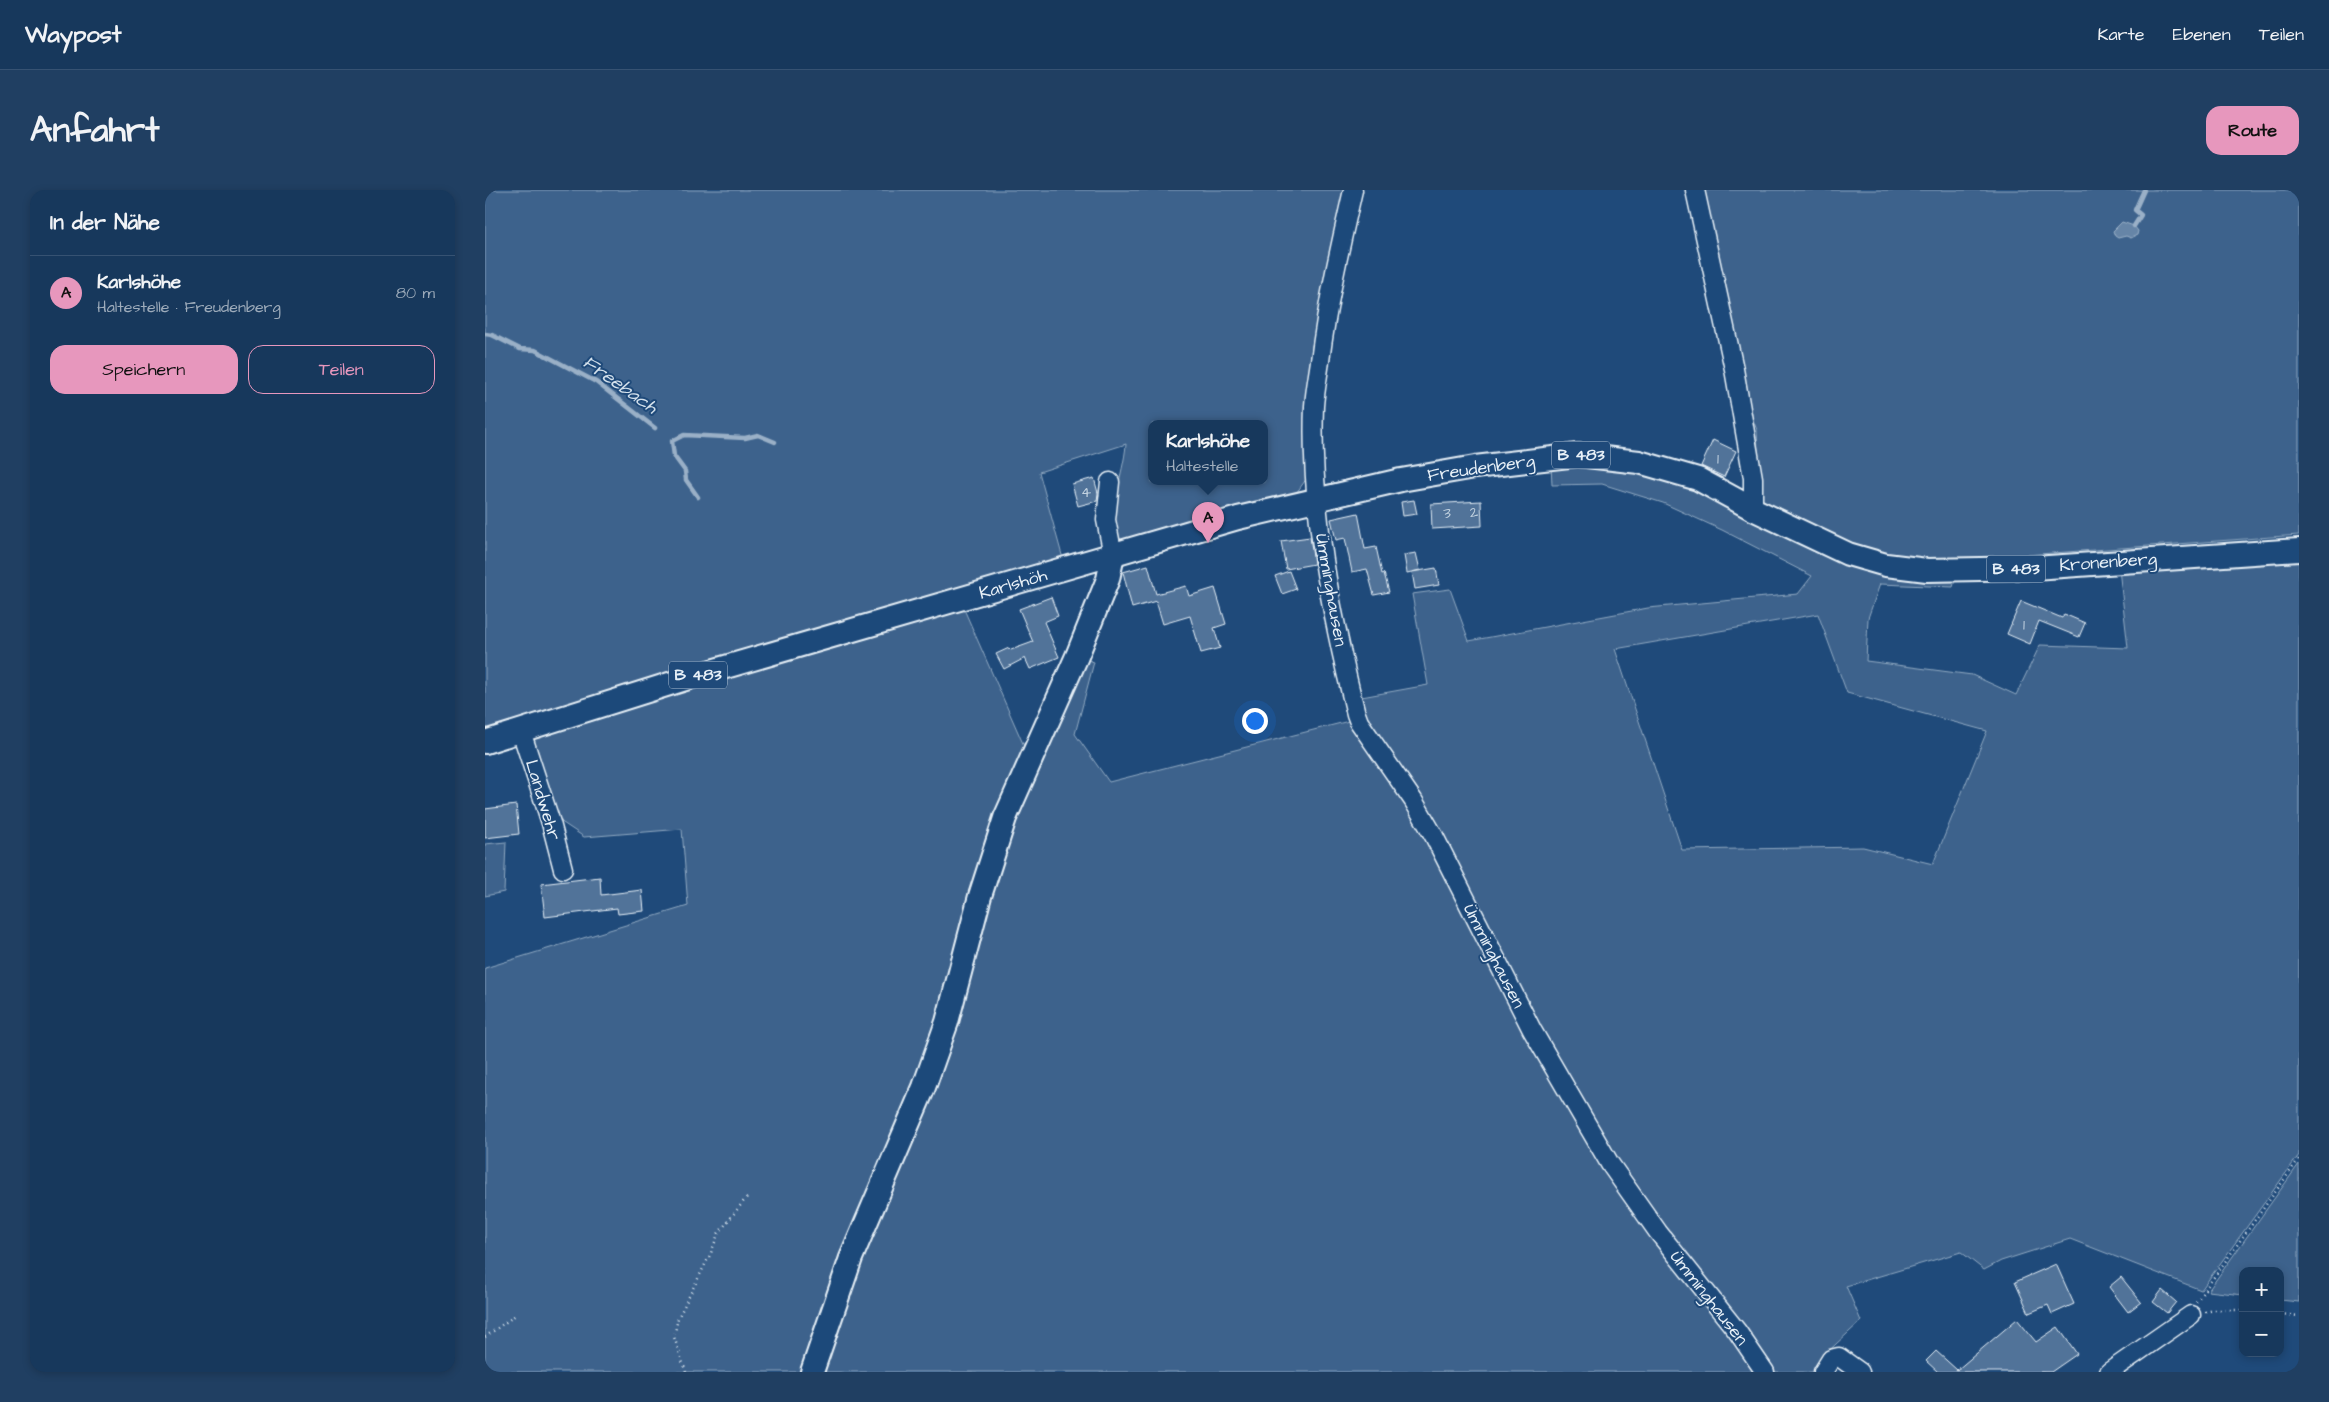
<!DOCTYPE html>
<html lang="de">
<head>
<meta charset="utf-8">
<style>
  :root { --surface:#17385c; --page:#203f62; --text:#f1f3f6; --muted:#9eacbb; --line:#365272; --accent:#e797bd }
  body { margin:0; font-family:"Architects Daughter",sans-serif; background:var(--page); color:var(--text) }
  .controls { position:absolute; right:15px; bottom:15px; display:grid; overflow:hidden; border-radius:10px; box-shadow:0 2px 8px #0003 }
  .controls button { width:45px; height:45px; display:grid; place-items:center; padding:0; border:0; border-bottom:1px solid var(--line); background:var(--surface); color:var(--text); font:25px sans-serif }
  .you { position:absolute; left:769px; top:530px; width:18px; height:18px; margin:-12px; border:4px solid #fff; border-radius:50%; background:#1a73e8; box-shadow:0 0 0 8px #1a73e833 }
  .badge { display:grid; place-items:center; width:32px; height:32px; border-radius:50%; background:var(--accent); color:#111; font-size:16px; font-weight:700 }
  .pin { position:absolute; translate:-50% -41px; filter:drop-shadow(0 1px 2px #0008) }
  .pin::after { content:''; position:absolute; top:26px; width:18px; height:15px; background:inherit; clip-path:polygon(0 0,100% 0,50% 100%) }
  .popup { position:absolute; left:663px; top:230px; width:120px; height:65px; box-sizing:border-box; display:grid; place-content:center; border-radius:10px; background:var(--surface); filter:drop-shadow(0 1px 4px #0005); font-size:16px; white-space:nowrap; color:var(--muted) }
  .popup b { font-size:19px; color:var(--text) }
  .popup::after { content:''; position:absolute; left:50%; top:100%; margin-left:-10px; border:10px solid transparent; border-top-color:var(--surface) }
  .list { margin:0; padding:0; list-style:none }
  h2 { display:flex; justify-content:space-between; align-items:center; height:65px; margin:0; padding:0 20px; font-size:21px }
  h2 small { font-size:16px; font-weight:400; color:var(--muted) }
  .list li { display:grid; grid-template-columns:32px 1fr auto; gap:15px; align-items:center; box-sizing:border-box; height:75px; padding:0 20px; border-top:1px solid var(--line) }
  .list b { display:block; font-size:19px; white-space:nowrap }
  .list p { margin:0; font-size:16px; white-space:nowrap; color:var(--muted) }
  .list em { font-size:16px; font-style:normal; color:var(--muted) }
  .actions { display:flex; gap:10px; padding:15px 20px }
  .actions a { flex:1; padding:11px 0; border:1px solid var(--accent); border-radius:15px; text-align:center; font-size:18px; color:var(--accent) }
  .actions .main { background:var(--accent); color:#111 }
  .map { position:relative; flex:none; width:1814px; height:1182px; overflow:hidden; border-radius:15px }
  header { display:flex; align-items:center; gap:30px; box-sizing:border-box; height:70px; padding:0 25px; background:var(--surface); border-bottom:1px solid var(--line) }
  header strong { font-size:24px }
  nav { display:flex; gap:28px; margin-inline-start:auto; font-size:18px }
  .intro { display:flex; align-items:center; justify-content:space-between; box-sizing:border-box; height:120px; padding:0 30px }
  h1 { margin:0; font-size:35px }
  .button { padding:12px 22px; border-radius:15px; background:var(--accent); color:#111; font-size:18px; font-weight:700 }
  main { display:flex; gap:30px; padding:0 30px }
  aside { flex:1; background:var(--surface); border-radius:15px; box-shadow:0 2px 8px #0003 }
  .map>svg:first-child { display:block }
</style>
</head>
<body>
<header>
<strong>Waypost</strong>
<nav><a>Karte</a><a>Ebenen</a><a>Teilen</a></nav>
</header>
<div class="intro"><h1>Anfahrt</h1><a class="button">Route</a></div>
<main>
<aside>
<h2>In der Nähe<small></small></h2>
<ul class="list">
<li><span class="badge">A</span><div><b>Karlshöhe</b><p>Haltestelle · Freudenberg</p></div><em>80 m</em></li>
</ul>
<div class="actions"><a class="main">Speichern</a><a>Teilen</a></div>
</aside>
<div class="map">
<svg width="1814" height="1182" viewBox="0 0 1814 1182">
  <rect width="100%" height="100%" fill="#1f4a7a"/>
  <filter id="ink" filterUnits="userSpaceOnUse"><feTurbulence type="fractalNoise" baseFrequency=".02" numOctaves="2"/><feDisplacementMap in="SourceGraphic" scale="10" xChannelSelector="R" yChannelSelector="G"/><feConvolveMatrix kernelMatrix="1 2 1 2 8 2 1 2 1" color-interpolation-filters="sRGB"/></filter>
  <g filter="url(#ink)">
    <g fill="#3c628c" stroke="#92aac2" fill-rule="evenodd">
      <path d="M 0,0 L 863,0 L 827,156 L 822,288 L 812,302 L 636,351 C 620,320 639,286 641,254 L 554,282 L 578,369 L 0,544 ZM 667,234 L 779,234 L 779,292 L 667,292 Z"/>
      <polygon points="1215,0 1814,0 1814,345 1472,370 1414,367 1371,357 1280,314 1275,305 1272,240 1266,225"/>
      <path d="M 1066,273 L 1166,282 L 1470,390 L 1468,397 L 1395,394 L 1383,428 L 1381,471 L 1487,485 L 1531,505 L 1555,455 L 1643,458 L 1634,379 L 1814,367 L 1814,965 L 1716,1100 L 1585,1049 L 1516,1071 L 1499,1080 L 1476,1062 L 1361,1096 L 1376,1131 L 1338,1166 L 1329,1182 L 328,1182 L 481,758 L 592,466 L 609,472 L 590,544 L 624,592 L 864,531 L 871,508 L 943,495 L 927,404 L 965,399 L 984,451 L 1163,418 L 1313,404 L 1327,386 L 1237,340 L 1178,313 L 1117,294 L 1067,295 ZM 1333,424 L 1362,503 L 1502,541 L 1448,674 L 1378,657 L 1197,660 L 1130,459 Z"/>
      <polygon points="478,417 543,565 459,831 320,1182 0,1182 0,778 203,716 197,639 99,647 69,627 44,546"/>
      <polygon points="21,652 19,702 0,706 0,654"/>
      <polygon points="1814,974 1814,1112 1795,1110 1795,1081 1758,1081 1758,1105 1723,1101"/>
    </g>
    <polygon fill="#6685a7" stroke="#9ab0c7" points="1637,32 1649,36 1653,41 1652,45 1646,48 1641,46 1633,48 1630,46 1628,41"/>
    <g fill="none" stroke-linecap="round" stroke-linejoin="round">
      <g stroke="#9ab0c7" stroke-width="4.5">
        <polyline points="1649,36 1656,25 1650,20 1659,0"/>
        <polyline points="0,144 7,145 35,159 50,160 111,192 170,238"/>
        <polyline points="213,307 201,290 200,281 189,266 187,251 199,245 260,248 273,245 290,252"/>
      </g>
    </g>
    <g fill="#517399" stroke="#e8f1f8">
      <polygon points="1228,250 1251,261 1239,287 1216,276"/>
      <polygon points="609,288 613,303 612,311 593,316 587,294"/>
      <polygon points="929,310 932,324 918,326 916,312"/>
      <polygon points="996,311 997,336 947,339 946,314"/>
      <polygon points="873,323 880,359 891,357 897,384 899,383 904,402 889,405 882,379 867,382 860,348 851,350 846,329"/>
      <polygon points="825,347 829,374 801,379 796,351"/>
      <polygon points="931,363 935,380 922,383 919,365"/>
      <polygon points="663,375 671,404 701,396 704,406 730,398 741,434 729,438 735,458 716,463 705,426 678,434 671,411 647,418 638,382"/>
      <polygon points="951,378 954,395 930,399 927,382"/>
      <polygon points="804,381 811,399 797,404 790,386"/>
      <polygon points="566,407 573,426 559,432 574,467 545,479 540,468 519,479 511,464 524,458 526,460 548,452 534,419"/>
      <polygon points="1536,411 1577,428 1579,424 1600,433 1594,447 1554,431 1545,454 1522,444"/>
      <polygon points="31,615 34,644 0,648 0,619"/>
      <polygon points="115,687 116,705 157,700 159,721 133,724 132,718 60,727 56,694"/>
      <polygon points="1571,1074 1589,1114 1567,1124 1563,1115 1544,1123 1530,1092"/>
      <polygon points="1636,1087 1656,1112 1643,1122 1624,1097"/>
      <polygon points="1677,1100 1691,1112 1682,1123 1668,1112"/>
      <polygon points="1532,1129 1551,1152 1573,1137 1592,1164 1566,1182 1453,1182 1441,1171 1451,1161 1472,1180"/>
    </g>
    <g fill="none" stroke-linecap="round" stroke-linejoin="round">
      <g stroke="#e8f1f8" stroke-width="21">
        <g id="minor">
          <path d="M 868,0 C 855,57 842,114 835,171 C 833,186 830,201 829,216 C 825,320 846,423 871,524 L 874,532 L 928,610 L 949,646 L 1047,840 L 1125,974 L 1173,1042 L 1252,1141 L 1280,1182"/>
          <polyline points="1210,0 1249,179 1268,288 1268,319"/>
          <polyline points="625,292 621,330 628,365"/>
          <polyline points="36,541 66,633 78,679"/>
          <polyline points="1338,1182 1346,1169 1354,1167 1375,1182"/>
          <polyline points="1624,1182 1706,1125"/>
        </g>
      </g>
      <g stroke="#e8f1f8" stroke-width="26">
        <g id="major">
          <polyline points="0,552 213,485 753,328 916,290 990,277 1093,265 1154,272 1213,289 1268,319 1363,364 1401,375 1442,380 1549,378 1814,360"/>
          <polyline points="327,1182 366,1068 439,897 462,832 495,706 520,628 592,466 623,389 628,365"/>
        </g>
      </g>
      <g stroke="#e8f1f8" stroke-width="2.5" stroke-dasharray="1 4" stroke-linecap="butt">
        <polyline points="1711,1112 1814,969"/>
        <polyline points="1720,1122 1729,1120 1758,1120"/>
        <polyline points="1795,1124 1814,1126"/>
        <polyline points="0,1147 32,1124"/>
        <polyline points="201,1182 189,1147 193,1128 226,1063 233,1044 262,1007"/>
      </g>
      <use href="#minor" stroke="#1f4a7a" stroke-width="18"/>
      <use href="#major" stroke="#1f4a7a" stroke-width="22"/>
    </g>
  </g>
  <g text-anchor="middle" dominant-baseline="central" stroke-width="4" stroke-linejoin="round" paint-order="stroke">
    <g font-size="15" fill="#c2d2e0">
      <text x="1233" y="269">1</text>
      <text x="601" y="302">4</text>
      <text x="989" y="322">2</text>
      <text x="962" y="323">3</text>
      <text x="1539" y="435">1</text>
    </g>
    <g fill="#1f4a7a" stroke="#acbfd2" stroke-width="1">
      <rect x="1067" y="251.5" width="58" height="27" rx="4"/>
      <rect x="1502" y="365.5" width="58" height="27" rx="4"/>
      <rect x="184" y="471.5" width="58" height="27" rx="4"/>
    </g>
    <g font-size="16" font-weight="bold" fill="#e8f1f8">
      <text x="1096" y="265">B 483</text>
      <text x="1531" y="379">B 483</text>
      <text x="213" y="485">B 483</text>
    </g>
    <g font-size="18" fill="#e8f1f8" stroke="#1f4a7a">
      <text transform="translate(996 278) rotate(-8)">Freudenberg</text>
      <text transform="translate(1623 372) rotate(-4)">Kronenberg</text>
      <text transform="translate(528 394) rotate(-16)">Karlshöh</text>
      <text transform="translate(846 400) rotate(80)">Ümminghausen</text>
      <text transform="translate(58 610) rotate(73)">Landwehr</text>
      <text transform="translate(1009 766) rotate(63)">Ümminghausen</text>
      <text transform="translate(1224 1108) rotate(52)">Ümminghausen</text>
    </g>
    <g font-size="19" font-style="italic" fill="#d4e1ec" stroke="#1f4a7a">
      <text transform="translate(135 195) rotate(35)">Freebach</text>
    </g>
  </g>
</svg>
<div class="controls">
<button>+</button>
<button>−</button>
</div>
<div class="you"></div>
<div class="pin badge" style="left:723px;top:353px">A</div>
<div class="popup"><b>Karlshöhe</b>Haltestelle</div>
</div>
</main>
</body>
</html>
